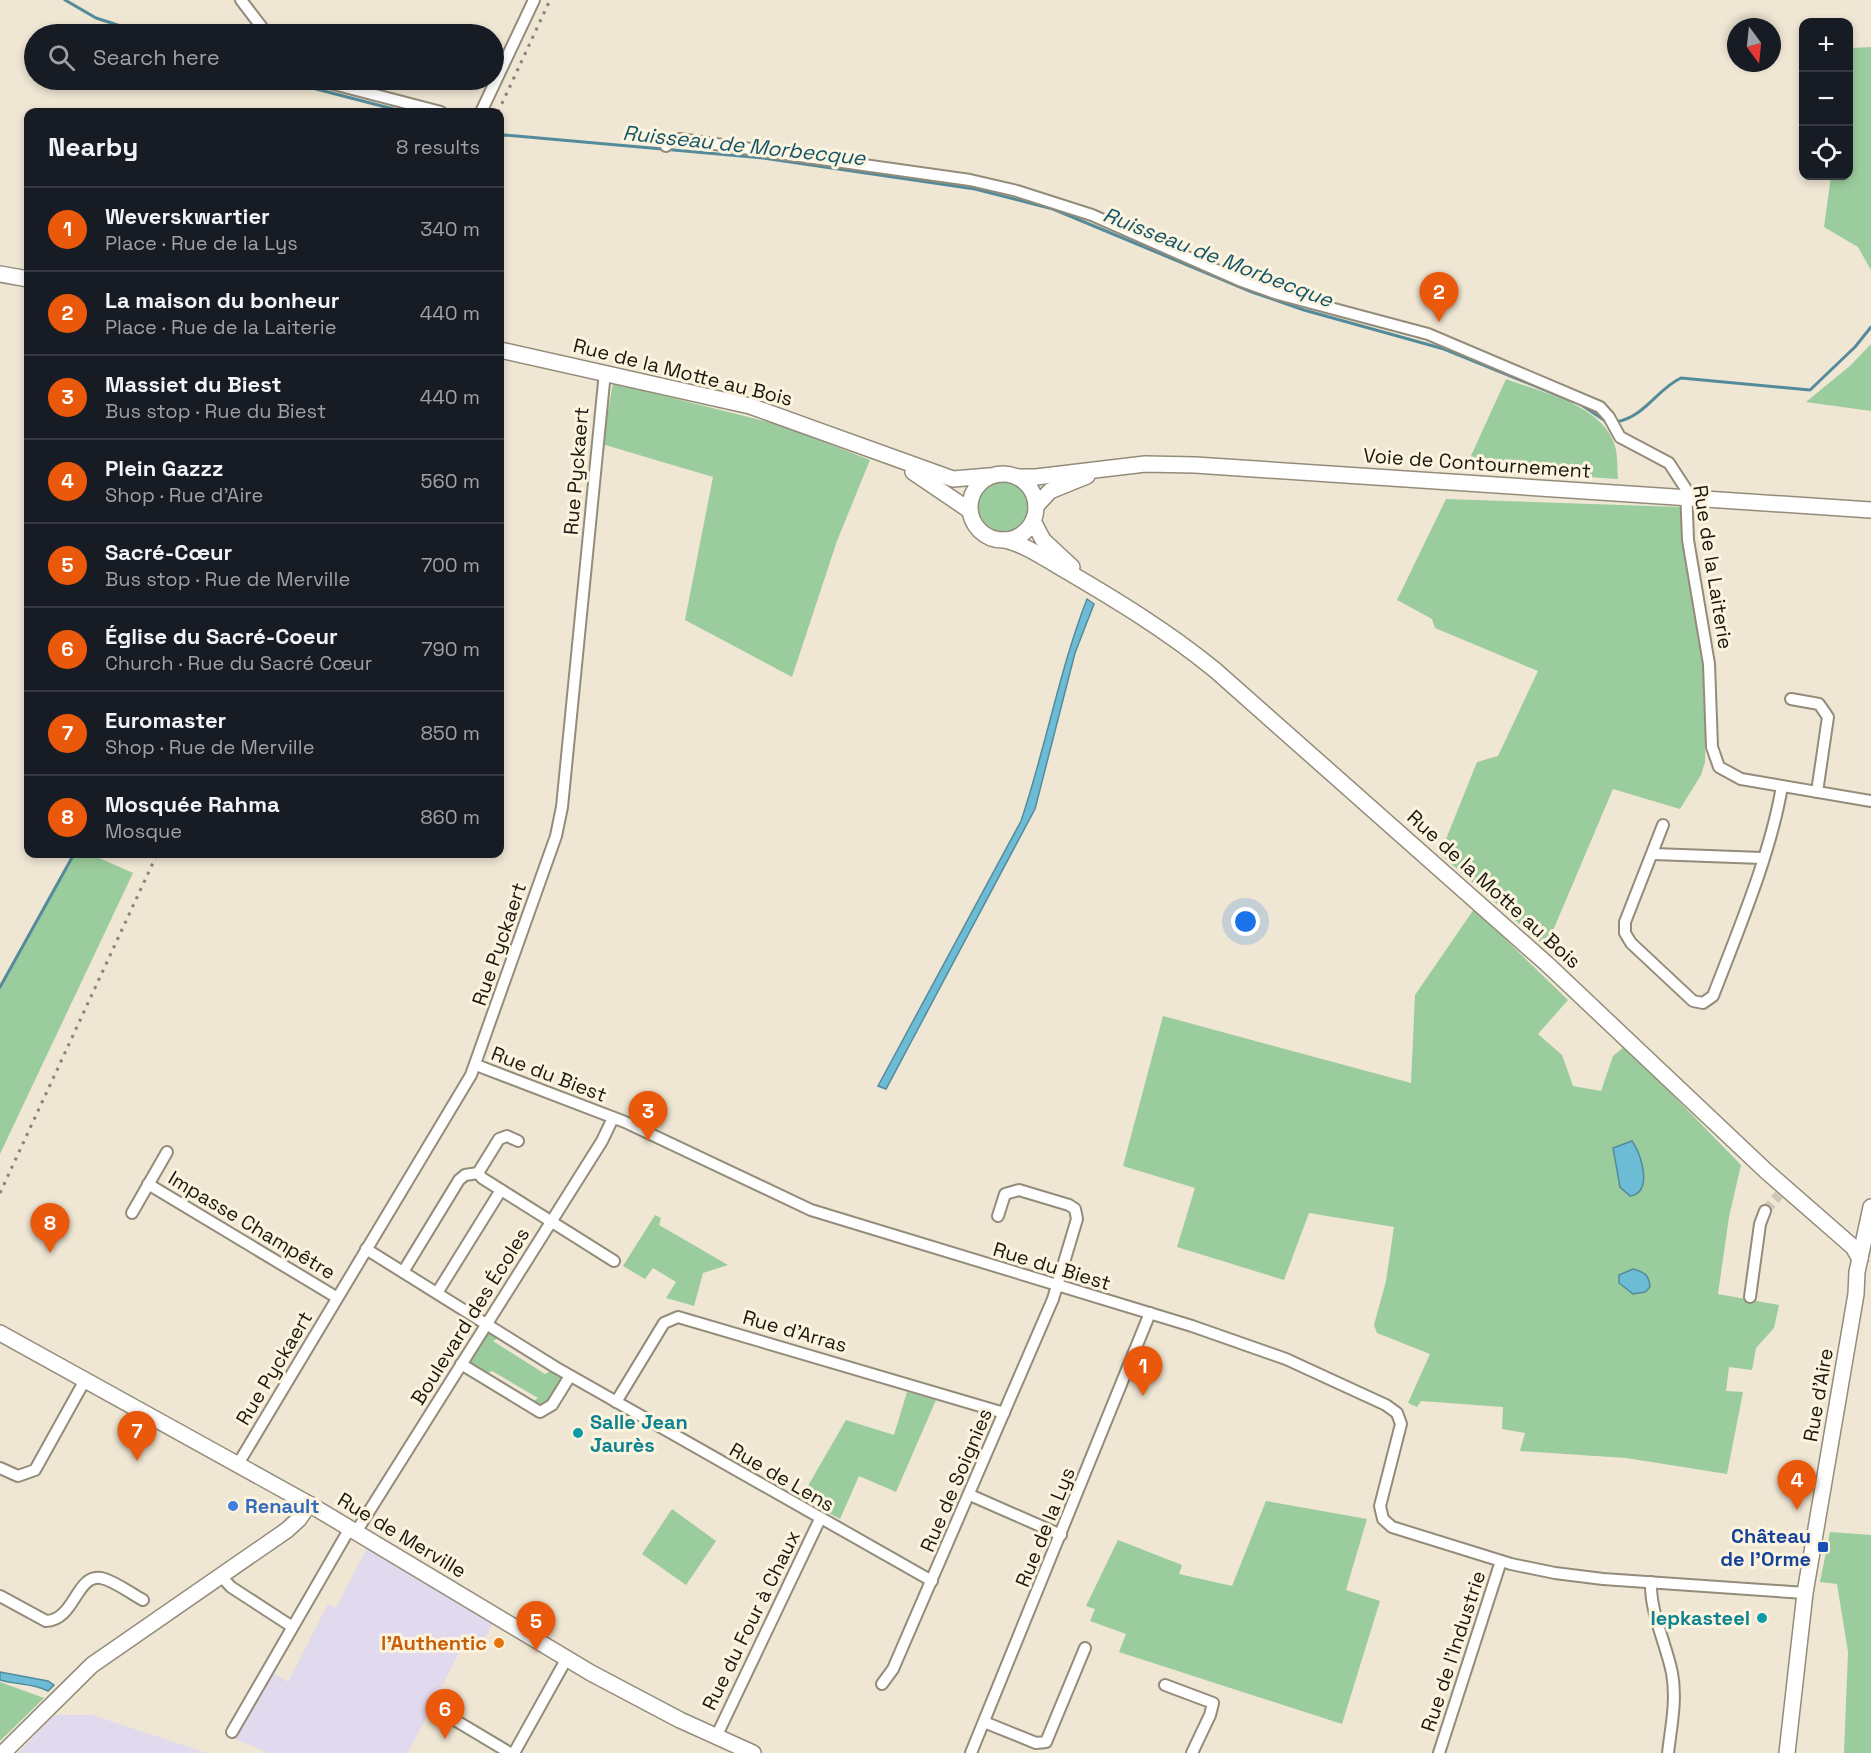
<!DOCTYPE html>
<html lang="en">
<head>
<meta charset="utf-8">
<style>
  :root { --surface:#171b24; --page:#242831; --text:#f1f3f6; --muted:#9ea1a6; --line:#363941; --accent:#ea580c }
  body { margin:0; font-family:"Space Grotesk",sans-serif; background:var(--page); color:var(--text) }
  .controls { position:absolute; right:18px; top:18px; display:grid; overflow:hidden; border-radius:12px; box-shadow:0 3px 9px #0003 }
  .controls button { width:54px; height:54px; display:grid; place-items:center; padding:0; border:0; border-bottom:2px solid var(--line); background:var(--surface); color:var(--text); font:30px sans-serif }
  .compass { position:absolute; left:1727px; top:18px; width:54px; height:54px; border-radius:50%; background:var(--surface); box-shadow:0 3px 9px #0003; rotate:165deg }
  .you { position:absolute; left:1246px; top:922px; width:21px; height:21px; margin:-15px; border:4px solid #fff; border-radius:50%; background:#1a73e8; box-shadow:0 0 0 9px #1a73e833 }
  .badge { display:grid; place-items:center; width:39px; height:39px; border-radius:50%; background:var(--accent); color:#fff; font-size:20px; font-weight:700 }
  .pin { position:absolute; translate:-50% -50px; filter:drop-shadow(0 2px 3px #0008) }
  .pin::after { content:''; position:absolute; top:32px; width:21px; height:18px; background:inherit; clip-path:polygon(0 0,100% 0,50% 100%) }
  .list { margin:0; padding:0; list-style:none }
  h2 { display:flex; justify-content:space-between; align-items:center; height:78px; margin:0; padding:0 24px; font-size:26px }
  h2 small { font-size:20px; font-weight:400; color:var(--muted) }
  .list li { display:grid; grid-template-columns:39px 1fr auto; gap:18px; align-items:center; box-sizing:border-box; height:84px; padding:0 24px; border-top:2px solid var(--line) }
  .list b { display:block; font-size:22px; white-space:nowrap }
  .list p { margin:0; font-size:20px; white-space:nowrap; color:var(--muted) }
  .list em { font-size:20px; font-style:normal; color:var(--muted) }
  .icon { flex:none; width:33px; height:33px; fill:none; stroke:currentColor; stroke-width:2; stroke-linecap:round; stroke-linejoin:round }
  .map { position:relative; flex:none; width:1871px; height:1753px; overflow:hidden }
  .search { position:absolute; background:var(--surface); box-shadow:0 3px 9px #0003; left:24px; top:24px; width:480px; height:66px; display:flex; align-items:center; gap:15px; box-sizing:border-box; padding:0 21px; border-radius:33px; color:var(--muted); font-size:22px }
  .panel { position:absolute; background:var(--surface); box-shadow:0 3px 9px #0003; left:24px; top:108px; width:480px; height:750px; border-radius:12px }
  .map>svg:first-child { display:block }
</style>
</head>
<body>
<div class="map">
<svg width="1871" height="1753" viewBox="0 0 1871 1753">
  <rect width="100%" height="100%" fill="#efe6d3"/>
  <g fill="#e1d9ee">
    <polygon points="367,1548 495,1620 478,1650 464,1643 408,1753 269,1753 233,1738 269,1671 288,1682 328,1604 336,1608"/>
    <polygon points="54,1715 92,1715 207,1753 18,1753"/>
  </g>
  <g fill="#9bcc9d">
    <polygon points="1871,47 1871,270 1858,247 1824,227 1831,176 1848,176 1850,48"/>
    <polygon points="1871,344 1871,411 1806,402 1851,365"/>
    <path d="M 1506,379 C 1542,393 1602,404 1615,446 C 1618,456 1617,469 1618,479 L 1465,469 Z"/>
    <polygon points="613,383 780,425 870,460 837,541 792,677 685,620 713,477 602,444"/>
    <circle cx="1002" cy="506" r="28"/>
    <polygon points="1446,499 1680,507 1707,683 1705,762 1701,775 1680,809 1613,789 1546,947 1440,854 1477,762 1498,756 1538,671 1435,628 1432,619 1397,600"/>
    <polygon points="74,854 90,854 133,873 0,1154 0,987"/>
    <polygon points="1474,909 1568,1000 1538,1034 1562,1055 1573,1086 1601,1091 1613,1056 1625,1046 1741,1165 1729,1217 1718,1294 1779,1305 1774,1328 1756,1348 1752,1370 1729,1367 1726,1391 1743,1392 1727,1474 1626,1458 1520,1451 1525,1433 1502,1429 1503,1407 1421,1401 1417,1407 1408,1403 1430,1354 1377,1333 1374,1325 1386,1281 1394,1227 1309,1213 1284,1280 1177,1247 1195,1188 1123,1166 1163,1016 1411,1083 1415,995"/>
    <polygon points="655,1215 661,1218 659,1225 728,1265 703,1273 694,1306 666,1298 676,1282 653,1268 645,1279 623,1266"/>
    <polygon points="494,1333 500,1337 493,1341 545,1374 552,1370 559,1374 562,1380 546,1406 542,1408 531,1403 538,1398 492,1371 485,1374 471,1364 471,1358 486,1334"/>
    <polygon points="907,1392 936,1400 896,1492 859,1476 840,1519 801,1498 846,1420 894,1435"/>
    <polygon points="1266,1501 1367,1519 1346,1590 1380,1601 1342,1724 1119,1652 1126,1634 1090,1621 1095,1609 1086,1606 1118,1540 1182,1565 1179,1574 1232,1586"/>
    <polygon points="672,1509 716,1541 686,1585 642,1554"/>
    <polygon points="1830,1532 1871,1535 1871,1753 1844,1753 1848,1652 1837,1584 1820,1582"/>
    <polygon points="0,1682 44,1698 0,1741"/>
  </g>
  <g fill="#6cbcd6" stroke="#548b9b" stroke-width="1.5">
    <path d="M 1087,599 L 1094,604 L 1075,653 L 1035,809 L 886,1089 L 878,1086 L 1021,821 C 1046,747 1059,671 1087,599 Z"/>
    <path d="M 1632,1141 C 1642,1154 1653,1193 1630,1196 L 1620,1187 L 1613,1148 Z"/>
    <path d="M 1633,1269 C 1645,1272 1649,1275 1650,1287 L 1645,1292 L 1633,1294 L 1619,1283 L 1619,1275 Z"/>
    <path d="M 0,1672 L 48,1681 L 54,1685 L 48,1691 C 33,1683 16,1685 0,1680 Z"/>
  </g>
  <g fill="none" stroke-linecap="round" stroke-linejoin="round">
    <g stroke="#548b9b" stroke-width="3">
      <polyline points="65,0 96,18 145,34"/>
      <polyline points="270,80 293,83 405,112"/>
      <polyline points="500,137 505,135 763,158 975,189 1053,209 1252,292 1304,310 1444,349 1572,401"/>
      <polyline points="1583,406 1607,422"/>
      <path d="M 1616,422 C 1646,416 1657,389 1681,378 L 1810,390 L 1855,347 L 1871,327"/>
      <polyline points="0,987 74,854"/>
    </g>
    <polyline stroke="#cfc7b6" stroke-width="10" stroke-dasharray="10 5" stroke-linecap="butt" points="1765,1211 1779,1195"/>
    <g stroke="#948c7a" stroke-width="14">
      <g id="street">
        <polyline points="241,0 267,34"/>
        <polyline points="318,80 441,112"/>
        <polyline points="481,112 534,0"/>
        <polyline points="666,146 671,141 680,139 970,180 1017,191 1092,215 1239,280 1278,294 1428,334 1600,407 1609,417 1620,437 1669,463 1686,489 1688,540 1709,664 1712,747 1719,767 1741,779 1871,801"/>
        <polyline points="1791,699 1819,704 1828,717 1817,792"/>
        <path d="M 1663,825 L 1625,922 L 1625,933 L 1631,943 L 1693,1001 L 1703,1003 L 1713,996 C 1738,931 1771,853 1782,786"/>
        <polyline points="1654,854 1762,858"/>
        <polyline points="476,1065 625,1122 811,1210 1192,1326 1286,1359 1386,1405 1397,1413 1401,1424 1380,1506 1383,1519 1392,1527 1511,1564 1555,1573 1603,1579 1805,1593"/>
        <polyline points="478,1173 482,1178 614,1261"/>
        <polyline points="148,1184 336,1297"/>
        <polyline points="132,1213 167,1152"/>
        <polyline points="366,1249 555,1367 932,1581"/>
        <polyline points="403,1272 459,1180 465,1175 478,1173 499,1139 507,1136 518,1141"/>
        <polyline points="437,1293 501,1190"/>
        <polyline points="1750,1297 1760,1224 1765,1211"/>
        <polyline points="461,1364 540,1412 552,1405 570,1376"/>
        <polyline points="616,1402 664,1323 678,1317 1004,1413"/>
        <polyline points="238,1464 471,1075 556,836 562,807 605,372"/>
        <polyline points="0,1468 18,1476 35,1470 85,1380"/>
        <polyline points="970,1495 1061,1535"/>
        <polyline points="356,1532 602,1141 613,1118"/>
        <polyline points="221,1576 231,1587 291,1626"/>
        <path d="M 1651,1582 C 1650,1613 1666,1643 1672,1673 C 1677,1700 1671,1727 1668,1753"/>
        <path d="M 0,1596 L 46,1621 C 75,1620 76,1574 101,1578 C 115,1581 130,1593 143,1600"/>
        <polyline points="882,1684 893,1669 1053,1299 1077,1219 1075,1209 1069,1205 1019,1190 1005,1194 998,1216"/>
        <polyline points="1165,1685 1213,1703 1210,1715 1192,1753"/>
        <polyline points="438,1710 510,1753"/>
        <polyline points="984,1722 1036,1743 1046,1742 1085,1648"/>
        <polyline points="232,1732 350,1528"/>
        <polyline points="716,1737 820,1519"/>
        <polyline points="514,1753 567,1658"/>
        <polyline points="971,1753 1150,1313"/>
        <polyline points="1439,1753 1501,1561"/>
      </g>
    </g>
    <g stroke="#948c7a" stroke-width="18">
      <g id="secondary">
        <polyline points="0,274 28,279"/>
        <polyline points="500,350 750,406 953,479 989,476"/>
        <polyline points="913,472 969,510"/>
        <circle cx="1003" cy="507" r="33"/>
        <polyline points="1017,477 1036,477 1145,464 1195,465 1871,510"/>
        <polyline points="1036,506 1050,491 1087,476"/>
        <polyline points="1033,521 1043,540 1072,567"/>
        <path d="M 1005,540 C 1025,545 1041,556 1058,566 C 1113,598 1166,630 1215,670 L 1547,964 L 1766,1171 L 1853,1247 L 1860,1259"/>
        <polyline points="0,1333 309,1504 591,1673 680,1720 753,1753"/>
        <polyline points="3,1753 92,1665 287,1530 299,1519 309,1504"/>
        <polyline points="1787,1753 1805,1593 1856,1294 1857,1272 1871,1207"/>
      </g>
    </g>
    <use href="#street" stroke="#fff" stroke-width="10"/>
    <use href="#secondary" stroke="#fff" stroke-width="15"/>
    <g stroke="#8a8477" stroke-width="3" stroke-dasharray="3 6" stroke-linecap="butt">
      <polyline points="498,112 550,0"/>
      <polyline points="0,1193 157,854"/>
    </g>
  </g>
  <g fill="#0f9aa8" stroke="#fdf4e0" stroke-width="2">
    <circle cx="578" cy="1433" r="6"/>
    <circle cx="1762" cy="1618" r="6"/>
  </g>
  <circle fill="#3f7fe0" stroke="#fdf4e0" stroke-width="2" cx="233" cy="1506" r="6"/>
  <rect fill="#1a4fb4" stroke="#fdf4e0" stroke-width="2" x="1817" y="1541" width="12" height="12" rx="3"/>
  <circle fill="#e8710a" stroke="#fdf4e0" stroke-width="2" cx="499" cy="1643" r="6"/>
  <g text-anchor="middle" dominant-baseline="central" stroke-width="6" stroke-linejoin="round" paint-order="stroke">
    <g font-size="20" fill="#1b1811" stroke="#fdf4e0">
      <text transform="translate(683 372) rotate(14)">Rue de la Motte au Bois</text>
      <text transform="translate(1477 463) rotate(4)">Voie de Contournement</text>
      <text transform="translate(576 471) rotate(-85)">Rue Pyckaert</text>
      <text transform="translate(1713 567) rotate(81)">Rue de la Laiterie</text>
      <text transform="translate(1494 889) rotate(42)">Rue de la Motte au Bois</text>
      <text transform="translate(499 944) rotate(-71)">Rue Pyckaert</text>
      <text transform="translate(549 1074) rotate(21)">Rue du Biest</text>
      <text transform="translate(252 1225) rotate(31)">Impasse Champêtre</text>
      <text transform="translate(1052 1266) rotate(17)">Rue du Biest</text>
      <text transform="translate(470 1316) rotate(-58)">Boulevard des Écoles</text>
      <text transform="translate(795 1331) rotate(16)">Rue d'Arras</text>
      <text transform="translate(274 1368) rotate(-59)">Rue Pyckaert</text>
      <text transform="translate(1818 1395) rotate(-80)">Rue d'Aire</text>
      <text transform="translate(782 1477) rotate(30)">Rue de Lens</text>
      <text transform="translate(956 1480) rotate(-67)">Rue de Soignies</text>
      <text transform="translate(1045 1527) rotate(-68)">Rue de la Lys</text>
      <text transform="translate(402 1535) rotate(31)">Rue de Merville</text>
      <text transform="translate(751 1620) rotate(-64)">Rue du Four à Chaux</text>
      <text transform="translate(1453 1651) rotate(-72)">Rue de l'Industrie</text>
    </g>
    <g font-size="20" font-weight="bold" fill="#0d838f" stroke="#fdf4e0" text-anchor="start">
      <text x="590" y="1422">Salle Jean<tspan x="590" dy="23">Jaurès</tspan></text>
      <text x="1750" y="1618" text-anchor="end">Iepkasteel</text>
    </g>
    <g font-size="20" font-weight="bold" fill="#366cbe" stroke="#fdf4e0" text-anchor="start">
      <text x="245" y="1506">Renault</text>
    </g>
    <g font-size="20" font-weight="bold" fill="#164399" stroke="#fdf4e0" text-anchor="end">
      <text x="1811" y="1536">Château<tspan x="1811" dy="23">de l'Orme</tspan></text>
    </g>
    <g font-size="20" font-weight="bold" fill="#c56008" stroke="#fdf4e0" text-anchor="end">
      <text x="487" y="1643">l’Authentic</text>
    </g>
    <g font-size="21" font-style="italic" fill="#125568" stroke="#fdf4e0">
      <text transform="translate(744 145) rotate(6)">Ruisseau de Morbecque</text>
      <text transform="translate(1218 257) rotate(21)">Ruisseau de Morbecque</text>
    </g>
  </g>
</svg>
<div class="controls">
<button>+</button>
<button>−</button>
<button><svg class="icon" aria-label="locate" viewBox="0 0 24 24"><circle cx="12" cy="12" r="6"/><path d="M12 2v4M12 18v4M2 12h4M18 12h4"/></svg></button>
</div>
<svg class="compass" viewBox="-18 -18 36 36"><path d="M0-13l5 13h-10z" fill="#e53935"/><path d="M0 13l5-13h-10z" fill="#9ea1a6"/></svg>
<div class="you"></div>
<div class="pin badge" style="left:1143px;top:1396px">1</div>
<div class="pin badge" style="left:1439px;top:322px">2</div>
<div class="pin badge" style="left:648px;top:1141px">3</div>
<div class="pin badge" style="left:1797px;top:1510px">4</div>
<div class="pin badge" style="left:536px;top:1651px">5</div>
<div class="pin badge" style="left:445px;top:1739px">6</div>
<div class="pin badge" style="left:137px;top:1461px">7</div>
<div class="pin badge" style="left:50px;top:1253px">8</div>
<div class="search"><svg class="icon" aria-label="search" viewBox="0 0 24 24"><circle cx="10" cy="10" r="6"/><path d="M15 15l6 6"/></svg>Search here</div>
<section class="panel">
<h2>Nearby<small>8 results</small></h2>
<ul class="list">
<li><span class="badge">1</span><div><b>Weverskwartier</b><p>Place · Rue de la Lys</p></div><em>340 m</em></li>
<li><span class="badge">2</span><div><b>La maison du bonheur</b><p>Place · Rue de la Laiterie</p></div><em>440 m</em></li>
<li><span class="badge">3</span><div><b>Massiet du Biest</b><p>Bus stop · Rue du Biest</p></div><em>440 m</em></li>
<li><span class="badge">4</span><div><b>Plein Gazzz</b><p>Shop · Rue d'Aire</p></div><em>560 m</em></li>
<li><span class="badge">5</span><div><b>Sacré-Cœur</b><p>Bus stop · Rue de Merville</p></div><em>700 m</em></li>
<li><span class="badge">6</span><div><b>Église du Sacré-Coeur</b><p>Church · Rue du Sacré Cœur</p></div><em>790 m</em></li>
<li><span class="badge">7</span><div><b>Euromaster</b><p>Shop · Rue de Merville</p></div><em>850 m</em></li>
<li><span class="badge">8</span><div><b>Mosquée Rahma</b><p>Mosque</p></div><em>860 m</em></li>
</ul>
</section>
</div>
</body>
</html>
